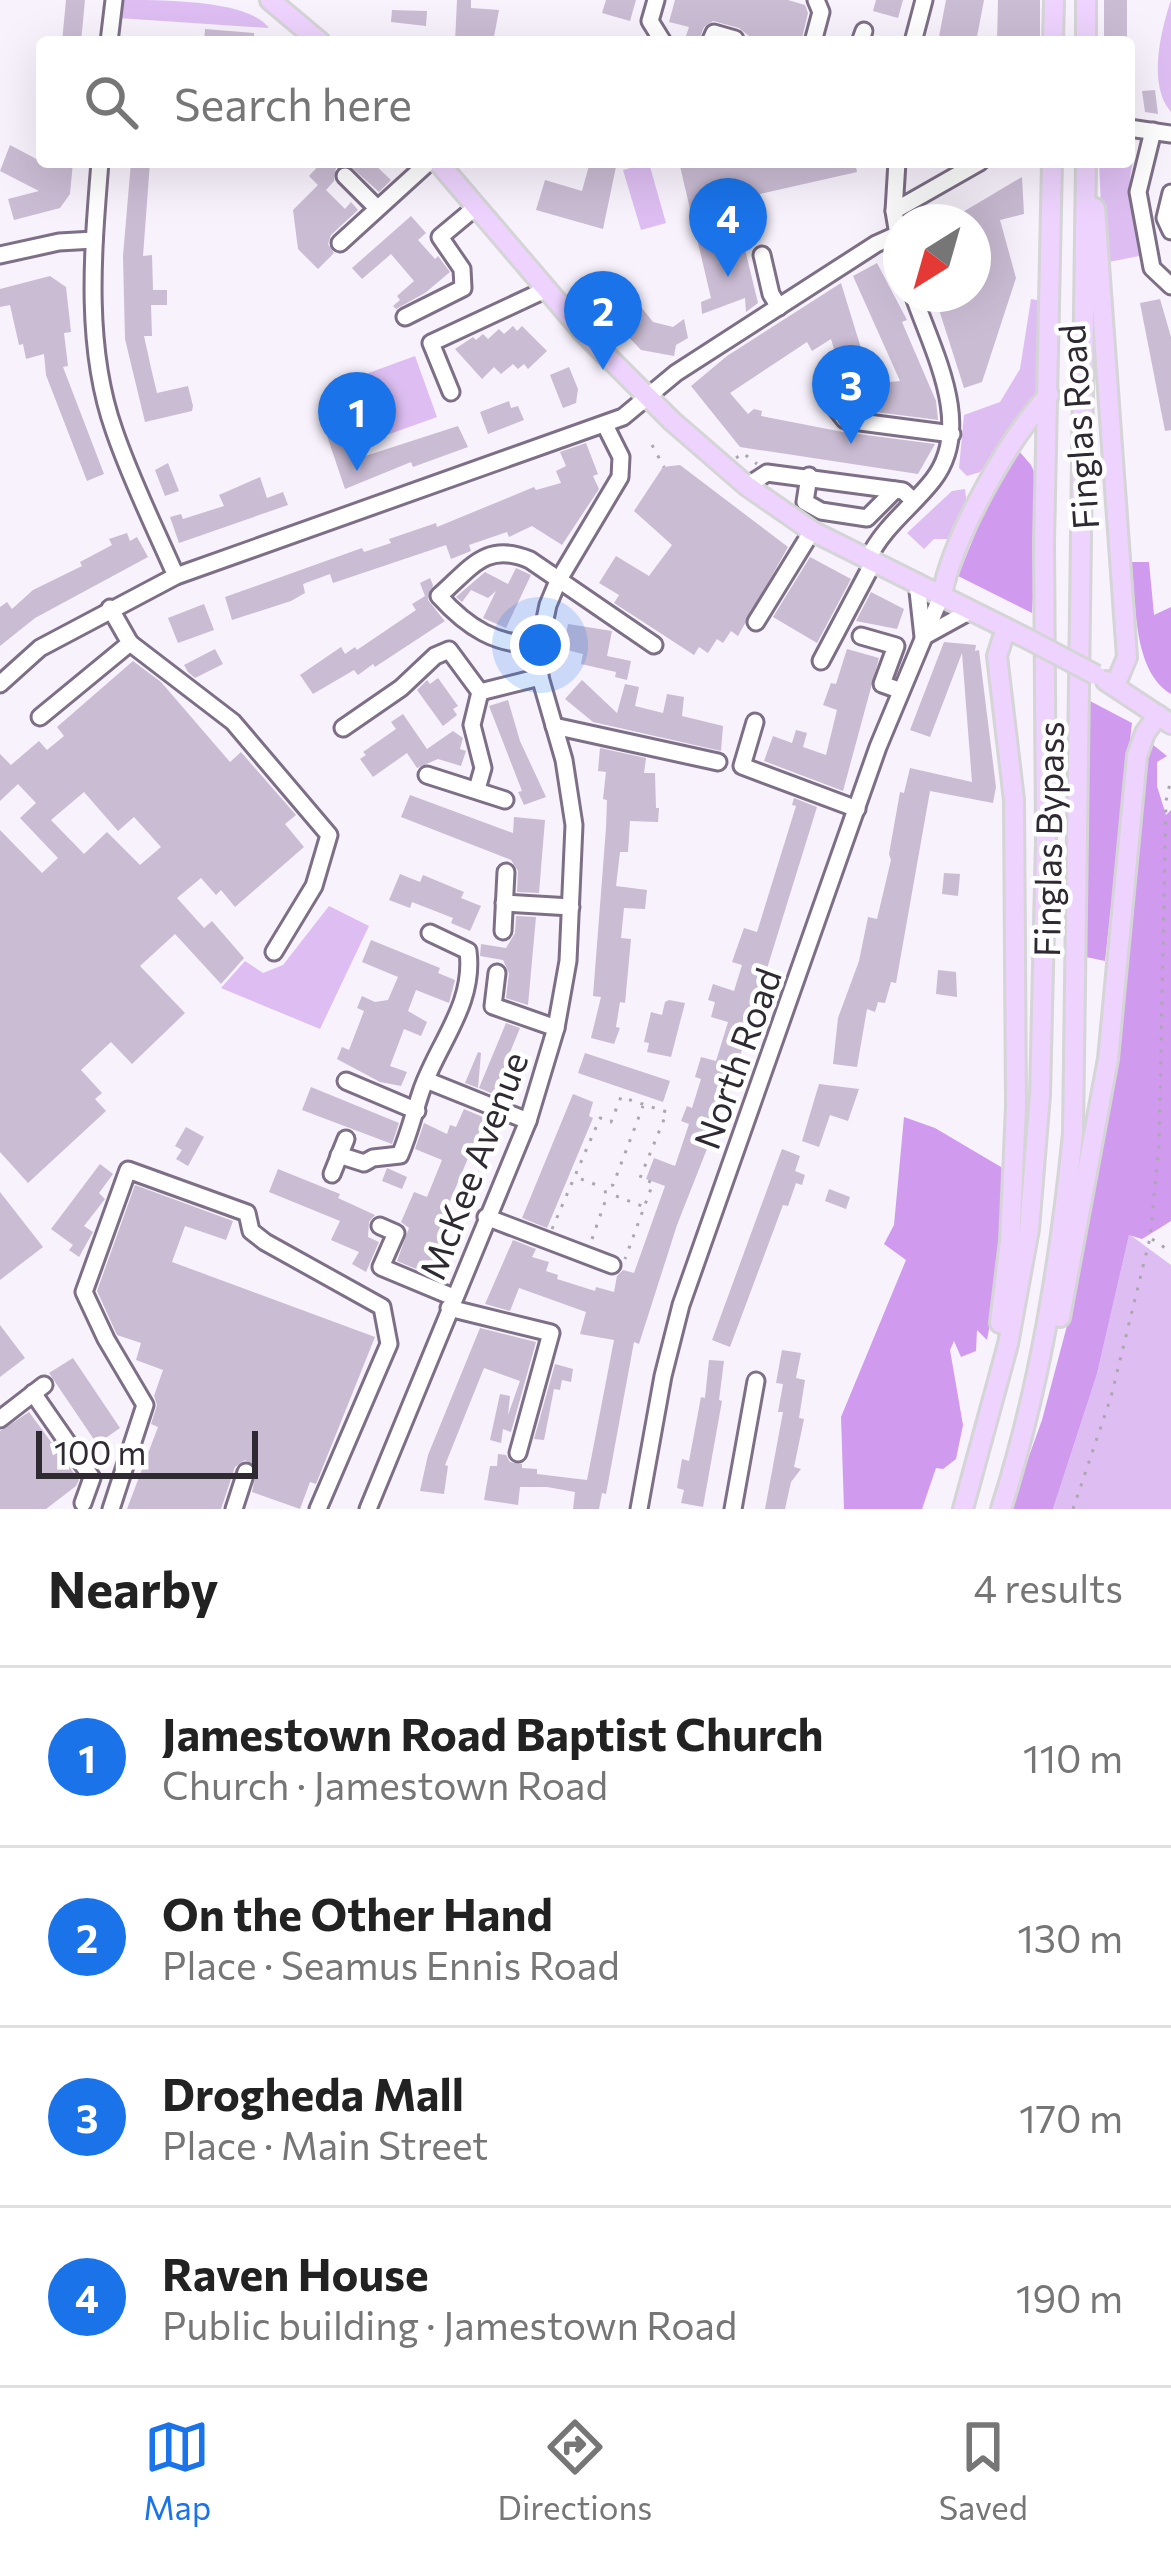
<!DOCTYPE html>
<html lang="en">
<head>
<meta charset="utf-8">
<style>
  :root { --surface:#fff; --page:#f6f6f6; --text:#222; --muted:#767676; --line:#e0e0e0; --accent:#1a73e8 }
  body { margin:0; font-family:Commissioner,sans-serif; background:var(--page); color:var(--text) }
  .compass { position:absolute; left:883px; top:204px; width:108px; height:108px; border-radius:50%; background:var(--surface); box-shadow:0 12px 48px #0002; rotate:217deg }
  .scale { position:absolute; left:36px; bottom:30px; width:222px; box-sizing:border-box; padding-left:12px; border:6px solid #2f2932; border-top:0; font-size:33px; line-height:42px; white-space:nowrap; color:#2f2932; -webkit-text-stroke:9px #fff; paint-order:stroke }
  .you { position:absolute; left:540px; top:645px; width:42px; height:42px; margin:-30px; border:9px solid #fff; border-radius:50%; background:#1a73e8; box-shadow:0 0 0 18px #1a73e833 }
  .badge { display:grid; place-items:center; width:78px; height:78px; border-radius:50%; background:var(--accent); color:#fff; font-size:39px; font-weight:700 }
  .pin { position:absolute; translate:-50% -99px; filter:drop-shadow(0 3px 6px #0008) }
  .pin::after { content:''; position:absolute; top:63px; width:42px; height:36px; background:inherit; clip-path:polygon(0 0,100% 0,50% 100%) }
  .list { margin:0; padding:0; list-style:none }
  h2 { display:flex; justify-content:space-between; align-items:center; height:156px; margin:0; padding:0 48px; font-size:51px }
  h2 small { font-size:39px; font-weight:400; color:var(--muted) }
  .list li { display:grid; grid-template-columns:78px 1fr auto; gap:36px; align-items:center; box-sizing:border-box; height:180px; padding:0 48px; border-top:3px solid var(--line) }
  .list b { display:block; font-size:45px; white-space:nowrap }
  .list p { margin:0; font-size:39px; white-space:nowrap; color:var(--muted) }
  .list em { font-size:39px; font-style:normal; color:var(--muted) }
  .icon { flex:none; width:66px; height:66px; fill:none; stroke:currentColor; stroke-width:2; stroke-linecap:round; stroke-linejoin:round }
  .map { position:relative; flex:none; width:1171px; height:1509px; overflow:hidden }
  .search { position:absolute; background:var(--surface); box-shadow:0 12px 48px #0002; left:36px; right:36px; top:36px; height:132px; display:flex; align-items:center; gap:30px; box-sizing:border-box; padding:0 42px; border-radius:12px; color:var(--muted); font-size:45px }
  .sheet { height:876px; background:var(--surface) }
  nav { display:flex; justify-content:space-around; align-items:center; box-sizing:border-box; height:168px; border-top:3px solid var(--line); background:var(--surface); font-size:33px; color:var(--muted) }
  nav a { display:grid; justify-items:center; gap:6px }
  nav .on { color:var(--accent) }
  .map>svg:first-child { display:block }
</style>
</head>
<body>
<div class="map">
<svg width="1171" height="1509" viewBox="0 0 1171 1509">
  <rect width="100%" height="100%" fill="#f8f2fc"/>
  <g fill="#debef2">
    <path d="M 123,0 C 165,0 248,0 269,28 L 118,18 Z"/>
    <path d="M 1171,0 L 1171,112 C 1147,85 1161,30 1171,0 Z"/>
    <path d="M 1129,154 L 1134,158 C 1124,193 1132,221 1144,255 L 1109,262 L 1103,249 L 1099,162 L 1129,162 Z"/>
    <polygon points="649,163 666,223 641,230 623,170"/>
    <polygon points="1031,299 1042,301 1042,388 980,472 967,476 959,468 964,415 1000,402 1020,369"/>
    <polygon points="415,356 437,417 373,440 352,379"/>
    <polygon points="965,489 967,506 948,539 934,539 924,549 907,533 952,491"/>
    <polygon points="329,906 369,926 320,1029 221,988 245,961 263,973 283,965"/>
    <polygon points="1129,1234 1171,1265 1171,1509 1053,1509 1097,1374"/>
  </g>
  <g fill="#d09bee">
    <polygon points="1019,451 1031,465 1040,485 1032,613 958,576 984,512"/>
    <path d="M 1131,562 L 1149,562 L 1154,615 L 1171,607 L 1171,694 C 1132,670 1137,604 1131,562 Z"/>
    <polygon points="1090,701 1132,723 1105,961 1086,957 1083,937"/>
    <polygon points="1152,744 1167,756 1157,762 1157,786 1166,815 1171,810 1171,1221 1142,1239 1129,1235 1097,1374 1053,1509 1010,1509 1042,1420 1077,1288 1124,993 1142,765"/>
    <polygon points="904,1117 935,1128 1001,1167 1007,1181 1001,1212 1003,1256 987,1340 977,1330 976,1351 961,1357 954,1341 950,1350 963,1425 956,1459 943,1469 936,1468 922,1509 844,1509 841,1417 906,1260 884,1244 894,1225"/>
  </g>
  <g fill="#cabcd3" fill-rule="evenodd">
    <polygon points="66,0 85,0 81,42 62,42"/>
    <polygon points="457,0 471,0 471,8 499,10 493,42 455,42"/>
    <polygon points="606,0 636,0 630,21 602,13"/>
    <polygon points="675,0 788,0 805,5 808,13 801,42 754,40 739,28 713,21 704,27 698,42 684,42 689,27 669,22"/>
    <polygon points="876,0 903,0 898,18 873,11"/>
    <polygon points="946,0 984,0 976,42 938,42"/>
    <polygon points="998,0 1040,0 1040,42 997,42"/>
    <rect x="1104" y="0" width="23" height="42"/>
    <polygon points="392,10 427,11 426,26 391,22"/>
    <polygon points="205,29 254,33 254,42 204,42"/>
    <polygon points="1155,90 1158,114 1145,112 1142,91"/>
    <polygon points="10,145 42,162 73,162 70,194 60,208 14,220 8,199 39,191 0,171"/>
    <polygon points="131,162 150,162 143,256 152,255 153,290 167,290 167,305 151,305 152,336 144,336 151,368 157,393 188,386 193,406 192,411 145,422 125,339 123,256"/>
    <polygon points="322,162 372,162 391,180 379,192 349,165 336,168 334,181 326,190 345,209 351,202 358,210 331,235 328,244 334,253 318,269 298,249 293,210 318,185 309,176"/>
    <polygon points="590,162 617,162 603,229 536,210 545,180 582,191"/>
    <polygon points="679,162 809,162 810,167 825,162 855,162 857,172 733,200 758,303 746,312 745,298 702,314 701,302 711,298"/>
    <polygon points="1022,177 1024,214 1000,220 1016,278 982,382 964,388 934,294 973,294 973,222 946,222"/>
    <polygon points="411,216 426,233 418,240 435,259 438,256 450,272 425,293 396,309 393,306 400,300 397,296 414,281 391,254 362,279 352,268"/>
    <polygon points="877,263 907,320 902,322 936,401 938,420 852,409 831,339 812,351 807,342 730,393 748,414 754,409 762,411 761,416 843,432 935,444 918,474 740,447 691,386 727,356 841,283 872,384 900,381 853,276"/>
    <polygon points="50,276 66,287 71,332 64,333 68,366 63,367 104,474 87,481 46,375 44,354 26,359 23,344 19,345 10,305 0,307 0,289"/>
    <polygon points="622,283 653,322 673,327 684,319 688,338 676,345 674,356 641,350 608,315 611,309 603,301"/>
    <polygon points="1160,299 1171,337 1171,430 1165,431 1140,303"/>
    <polygon points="513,326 517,331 522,326 547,351 528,369 524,364 518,369 513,364 501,374 494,367 482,379 455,349 473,337 476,340 483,334 488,339 499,329 504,334"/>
    <polygon points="569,367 578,389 576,403 563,408 550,375"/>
    <polygon points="509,401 511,408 518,406 524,420 488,434 480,412"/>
    <polygon points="341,408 359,458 458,426 468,447 413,467 411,462 345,489 320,415"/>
    <polygon points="586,443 598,474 593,476 599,489 562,545 532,526 509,537 507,532 469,545 471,551 451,559 446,545 333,583 330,574 303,584 305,593 291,601 232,620 225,597 362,548 364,552 391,543 389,539 436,523 437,527 534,487 536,490 561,483 556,471 566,466 560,452"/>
    <polygon points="168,463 179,491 165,496 155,470"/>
    <polygon points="680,465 788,547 738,636 731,631 723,643 717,639 708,653 699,647 694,655 614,603 619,595 599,583 616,556 649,576 672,545 634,511 663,467"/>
    <polygon points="260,477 267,498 283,492 288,505 179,543 170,517 181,514 183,519 224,506 219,495"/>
    <polygon points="127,533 130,541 137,537 148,557 35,618 0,646 0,607 7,602 12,609 33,590 82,566 80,562 112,545 109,539"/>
    <polygon points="810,557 851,579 817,643 773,617"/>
    <polygon points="516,568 531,575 506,628 483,618 496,591 488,598 471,590 462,602 456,597 485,572 508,584"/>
    <polygon points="430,578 433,585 428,600 447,624 445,621 375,667 373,664 358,675 354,670 313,694 300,675 341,647 345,654 355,647 357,650 416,610 412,604 425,596 420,583"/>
    <polygon points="871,592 904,609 897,629 856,621"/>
    <polygon points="204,604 214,630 178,643 168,618"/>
    <polygon points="568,624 612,631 607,656 631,661 627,680 615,677 616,672 581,664 583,654 563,649"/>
    <polygon points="944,642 976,645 975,651 979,650 996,787 993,803 930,791 896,983 891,982 885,1003 878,1002 875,1012 867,1009 857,1067 833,1064 838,1018 859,961 868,917 877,919 891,860 889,854 900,792 904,793 910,768 972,782 962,653 930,737 910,730"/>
    <polygon points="215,649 223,664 195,678 188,672 184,665"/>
    <polygon points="847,649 879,658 843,791 764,761 773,736 792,743 796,730 807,733 803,747 826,755 837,710 823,705 831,683 836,684"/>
    <path d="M 133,661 L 161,682 L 230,762 L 241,752 L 296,815 L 285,824 L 304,847 L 235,907 L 221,890 L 216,895 L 201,878 L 177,898 L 204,928 L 212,921 L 244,958 L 221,984 L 175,934 L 140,966 L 185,1013 L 132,1064 L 111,1042 L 81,1070 L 102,1093 L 95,1099 L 106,1111 L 28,1183 L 0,1152 L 0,830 L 42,873 L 58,858 L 20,818 L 36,803 L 18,784 L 0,801 L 0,754 L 11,765 L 39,741 L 47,750 L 64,736 L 57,727 ZM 84,792 L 118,831 L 134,817 L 161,847 L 140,865 L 107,832 L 84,854 L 51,820 Z"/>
    <polygon points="438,678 458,706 453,709 457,715 443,726 417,690 427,680 430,684"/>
    <polygon points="582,680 617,713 625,684 639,687 635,706 663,713 667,694 684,697 682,716 723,726 721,751 593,722 565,699"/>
    <polygon points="508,700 520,741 546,797 524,805 518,792 522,791 489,706"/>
    <polygon points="403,714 427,749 453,731 463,738 460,749 466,751 461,766 438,759 417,768 407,753 373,777 360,759 366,755 363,752 396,729 391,722"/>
    <polygon points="600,748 646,758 644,773 655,773 656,808 659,808 658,822 630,821 628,852 620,852 616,886 647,890 645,909 624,908 621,938 631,939 625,1003 620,1002 616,1027 620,1028 614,1044 591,1038 601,997 593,996 606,828 607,800 603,799 606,772 598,771"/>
    <polygon points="410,795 513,833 514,817 545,820 539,893 517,892 518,871 511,860 401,817"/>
    <polygon points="794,798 817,807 740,1056 735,1054 716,1126 677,1225 639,1344 634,1342 606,1494 602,1493 599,1509 573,1509 575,1492 547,1487 520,1487 518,1505 484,1500 490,1466 497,1466 498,1454 506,1455 510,1462 522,1464 522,1468 537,1469 537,1474 587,1480 614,1340 580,1334 586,1312 519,1288 510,1311 485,1304 513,1240 536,1249 532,1257 549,1262 546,1271 558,1275 557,1279 595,1291 596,1287 614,1292 617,1276 623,1270 634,1273 665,1186 646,1179 654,1158 675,1166 689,1124 681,1121 687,1106 692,1108 701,1079 695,1077 701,1057 716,1061 728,1022 711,1017 715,1002 708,1000 713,984 734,991 742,965 732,962 744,928 757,932 796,806 792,805"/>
    <polygon points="944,873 960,874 958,896 942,894"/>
    <polygon points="400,874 420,882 423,875 464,892 461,898 481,906 470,931 451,923 453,918 412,902 410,908 389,900"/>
    <polygon points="516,916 536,917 528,1005 506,998 509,973 503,960 480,956 481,944 506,948 515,933"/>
    <polygon points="371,940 440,968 438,973 455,980 449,1003 416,990 408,1011 427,1022 421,1036 404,1029 390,1066 407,1072 401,1086 380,1082 337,1059 342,1047 349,1050 364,1011 357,1008 362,996 375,1002 388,1000 398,977 362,962"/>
    <polygon points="938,970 956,972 957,997 936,994"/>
    <polygon points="669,1000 685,1003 671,1057 647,1052 649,1043 644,1042 651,1012 662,1015 665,1002"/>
    <polygon points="506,1023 520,1028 493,1094 479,1088"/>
    <polygon points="478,1052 481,1053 478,1088 465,1083"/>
    <polygon points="585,1053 670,1081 663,1102 578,1073"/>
    <polygon points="819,1084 859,1089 848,1121 830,1115 819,1147 802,1141"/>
    <polygon points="311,1087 399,1123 392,1144 302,1110"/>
    <polygon points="573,1094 593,1102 589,1116 593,1118 547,1228 522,1218"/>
    <polygon points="464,1109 485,1118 439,1227 445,1229 428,1274 397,1261 409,1228 401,1222 414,1192 427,1197 442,1160 415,1149 424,1123 447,1134 450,1125 456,1127"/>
    <polygon points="186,1127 204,1137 188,1166 176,1159 182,1150 175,1146"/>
    <polygon points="782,1149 800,1156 795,1171 805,1175 802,1185 796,1183 788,1206 783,1205 730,1347 712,1340"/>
    <polygon points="100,1164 113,1174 99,1193 105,1199 84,1226 93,1232 79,1257 69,1250 73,1245 51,1229"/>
    <polygon points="387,1168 407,1177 402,1189 382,1181"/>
    <polygon points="278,1169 340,1194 338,1198 375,1215 369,1222 368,1237 379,1242 366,1272 352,1264 359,1252 331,1240 340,1221 269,1192"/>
    <polygon points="135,1185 233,1221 226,1240 185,1226 172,1262 375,1337 316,1484 310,1482 300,1509 252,1492 257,1468 245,1460 235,1467 221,1509 127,1509 158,1427 151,1424 157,1405 154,1396 163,1370 136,1360 141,1343 117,1335 97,1291"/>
    <polygon points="829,1189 850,1197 846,1209 825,1201"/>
    <polygon points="0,1192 43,1247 0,1280"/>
    <polygon points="0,1325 25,1358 0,1377"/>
    <polygon points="480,1328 536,1342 511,1432 503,1429 501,1443 490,1440 500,1394 510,1396 508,1415 520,1381 484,1368 445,1465 448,1466 444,1494 420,1491 428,1455"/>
    <polygon points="782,1350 801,1353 796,1378 805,1380 799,1418 804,1419 794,1467 801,1469 791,1482 785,1509 765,1509 783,1412 778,1412 783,1384 776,1383"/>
    <polygon points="73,1358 120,1428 97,1444 49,1373"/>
    <polygon points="709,1360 724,1361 719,1400 722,1401 703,1507 681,1503 684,1490 677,1488 682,1459 689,1461 701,1397 705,1398"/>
    <polygon points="555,1364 573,1369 571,1382 562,1380 560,1390 554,1389 544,1440 534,1439"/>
    <polygon points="29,1412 79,1480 76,1486 46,1509 0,1509 0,1431"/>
  </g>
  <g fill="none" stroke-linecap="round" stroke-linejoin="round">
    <g stroke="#7d6f85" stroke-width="21">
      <g id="minor">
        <polyline points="656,0 650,21 663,42"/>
        <polyline points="109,42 114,0"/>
        <polyline points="710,42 714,33 735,39"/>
        <polyline points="813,42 821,12 816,0"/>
        <polyline points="860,42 864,31"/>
        <polyline points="913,42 924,0"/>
        <polyline points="1129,128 1171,134"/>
        <polyline points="1153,131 1138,192 1152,268 1171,286"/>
        <path d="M 100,162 C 93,250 84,345 114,430 C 131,480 155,528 176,576"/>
        <polyline points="897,162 894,211 901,253"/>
        <polyline points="345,176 377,208"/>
        <polyline points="1171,193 1165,218 1171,231"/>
        <polyline points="894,211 980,162"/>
        <polyline points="340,243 429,162"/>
        <polyline points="0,255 59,242 94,240"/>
        <polyline points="762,255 771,294 779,307"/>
        <polyline points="405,317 463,288 462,269 440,237 476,207"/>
        <polyline points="451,392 431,343 547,289"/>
        <polyline points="833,405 845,420 952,434"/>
        <polyline points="809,476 805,502 821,511 867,518 895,490"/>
        <polyline points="747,486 767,473 903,491 914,501"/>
        <path d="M 868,559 C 883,527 912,507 933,480 C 975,426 932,350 913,294"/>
        <polyline points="917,582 923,637 972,610"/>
        <polyline points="756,622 812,531"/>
        <polyline points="861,636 896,646 882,684 899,690"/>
        <polyline points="130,643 233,722 329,835 314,886 274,952"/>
        <path d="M 540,644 C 497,647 467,627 439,596 C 471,568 486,541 530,560 L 654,645"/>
        <polyline points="821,661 874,561"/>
        <polyline points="0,684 40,648 176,576 623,417 676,373 876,244 896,235"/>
        <polyline points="40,717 130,643 110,608"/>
        <polyline points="755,722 742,766 857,809"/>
        <polyline points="554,726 718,762"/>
        <polyline points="343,728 401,688 435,656 449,650 480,692 540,677"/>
        <polyline points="427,775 505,800"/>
        <polyline points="477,789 483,768 472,725 480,692"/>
        <polyline points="504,903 571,907"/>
        <polyline points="503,931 506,872"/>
        <polyline points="497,973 493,1006 556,1028"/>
        <polyline points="426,1080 528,1121"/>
        <polyline points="346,1081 417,1111"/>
        <path d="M 339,1155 L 364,1163 L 373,1158 L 400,1155 C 409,1134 414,1113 421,1092 C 437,1044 475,1005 468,951 L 430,933"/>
        <polyline points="332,1174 346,1139"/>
        <polyline points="486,1217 612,1265"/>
        <polyline points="380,1226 396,1233 381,1267 453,1297"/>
        <polyline points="449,1308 551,1333 518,1453"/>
        <polyline points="33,1393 92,1478 83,1503"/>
        <polyline points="0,1419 44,1385"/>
        <polyline points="111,1509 145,1405 106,1339 84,1292 128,1170 247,1213 251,1231 265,1242 382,1307 389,1344 318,1509"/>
        <polyline points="234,1509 246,1472"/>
        <polyline points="368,1509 528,1121 556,1028 568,961 574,825 564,760 540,677 540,643 548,605 558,581 620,477 621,457 605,425"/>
        <polyline points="639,1509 663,1376 681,1305 878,747 942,594"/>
        <polyline points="733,1509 756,1381"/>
      </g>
    </g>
    <g stroke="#d5d4d6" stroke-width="24">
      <g id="major">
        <polyline points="270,0 320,42"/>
        <polyline points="1053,42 1054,0"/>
        <polyline points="1086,42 1086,0"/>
        <polyline points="438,162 584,333 672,421 747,486 812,531 1028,639"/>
        <polyline points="1095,208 1127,657 1115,686"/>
        <path d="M 942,594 C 954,535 1008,439 1049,395"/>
        <polyline points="1106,681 1171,724"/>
        <polyline points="1060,1317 1108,1059 1137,756 1145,733 1158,715"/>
        <polyline points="1000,1323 1010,1241 1016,1107 1014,800 997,656 1006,628"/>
        <polyline points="963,1509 1008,1344 1029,1229 1040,1095 1046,841 1044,542 1052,162"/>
        <path d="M 1001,1509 C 1040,1387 1060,1261 1073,1134 L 1086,162"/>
      </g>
    </g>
    <g stroke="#aca6af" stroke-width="3" stroke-dasharray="3 9" stroke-linecap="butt">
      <polyline points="652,445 664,467"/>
      <polyline points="736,458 743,453 757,464"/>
      <polyline points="581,1179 602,1187"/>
      <polyline points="616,1196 642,1206"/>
      <polyline points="552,1229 600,1118 611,1122 621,1097 667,1112 640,1178 653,1183 625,1259"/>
      <polyline points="592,1239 606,1199 605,1188 613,1185 643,1106"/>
      <polyline points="1152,1239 1171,1252"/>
      <polyline points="1073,1509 1111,1397 1150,1238 1159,1145 1166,801 1171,779"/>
    </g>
    <use href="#minor" stroke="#fff" stroke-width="15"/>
    <use href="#major" stroke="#edd3fd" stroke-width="18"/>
    <g stroke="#d5d4d6" stroke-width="24" stroke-linecap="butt">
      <polyline id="major-bridge" points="1028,639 1096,675"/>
    </g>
    <use href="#major-bridge" stroke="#edd3fd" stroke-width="18"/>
  </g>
  <g text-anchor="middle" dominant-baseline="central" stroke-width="9" stroke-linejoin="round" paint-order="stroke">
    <g font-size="36" fill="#2f2932" stroke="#fff">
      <text transform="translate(1077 427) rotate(-94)">Finglas Road</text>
      <text transform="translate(1047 839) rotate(-89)">Finglas Bypass</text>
      <text transform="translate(736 1058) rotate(-70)">North Road</text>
      <text transform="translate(472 1165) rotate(-69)">McKee Avenue</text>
    </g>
  </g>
</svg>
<svg class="compass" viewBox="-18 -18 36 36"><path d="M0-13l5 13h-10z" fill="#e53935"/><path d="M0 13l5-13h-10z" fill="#767676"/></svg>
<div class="scale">100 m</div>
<div class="you"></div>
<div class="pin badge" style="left:357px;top:471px">1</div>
<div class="pin badge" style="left:603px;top:370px">2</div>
<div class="pin badge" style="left:851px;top:444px">3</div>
<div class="pin badge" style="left:728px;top:277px">4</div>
<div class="search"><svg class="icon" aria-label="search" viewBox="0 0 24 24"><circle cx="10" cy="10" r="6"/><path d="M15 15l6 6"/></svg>Search here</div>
</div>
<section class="sheet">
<h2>Nearby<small>4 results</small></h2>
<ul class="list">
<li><span class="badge">1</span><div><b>Jamestown Road Baptist Church</b><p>Church · Jamestown Road</p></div><em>110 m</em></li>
<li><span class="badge">2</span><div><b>On the Other Hand</b><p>Place · Seamus Ennis Road</p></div><em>130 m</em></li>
<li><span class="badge">3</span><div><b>Drogheda Mall</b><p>Place · Main Street</p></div><em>170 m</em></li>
<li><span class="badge">4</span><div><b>Raven House</b><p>Public building · Jamestown Road</p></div><em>190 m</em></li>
</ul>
</section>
<nav>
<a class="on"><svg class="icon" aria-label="map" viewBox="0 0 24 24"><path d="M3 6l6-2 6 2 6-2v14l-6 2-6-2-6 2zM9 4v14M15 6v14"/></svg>Map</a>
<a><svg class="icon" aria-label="directions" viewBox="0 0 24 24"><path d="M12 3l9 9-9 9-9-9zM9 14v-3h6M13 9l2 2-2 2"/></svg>Directions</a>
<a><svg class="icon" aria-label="saved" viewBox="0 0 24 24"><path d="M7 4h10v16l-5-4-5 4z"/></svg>Saved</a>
</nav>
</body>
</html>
